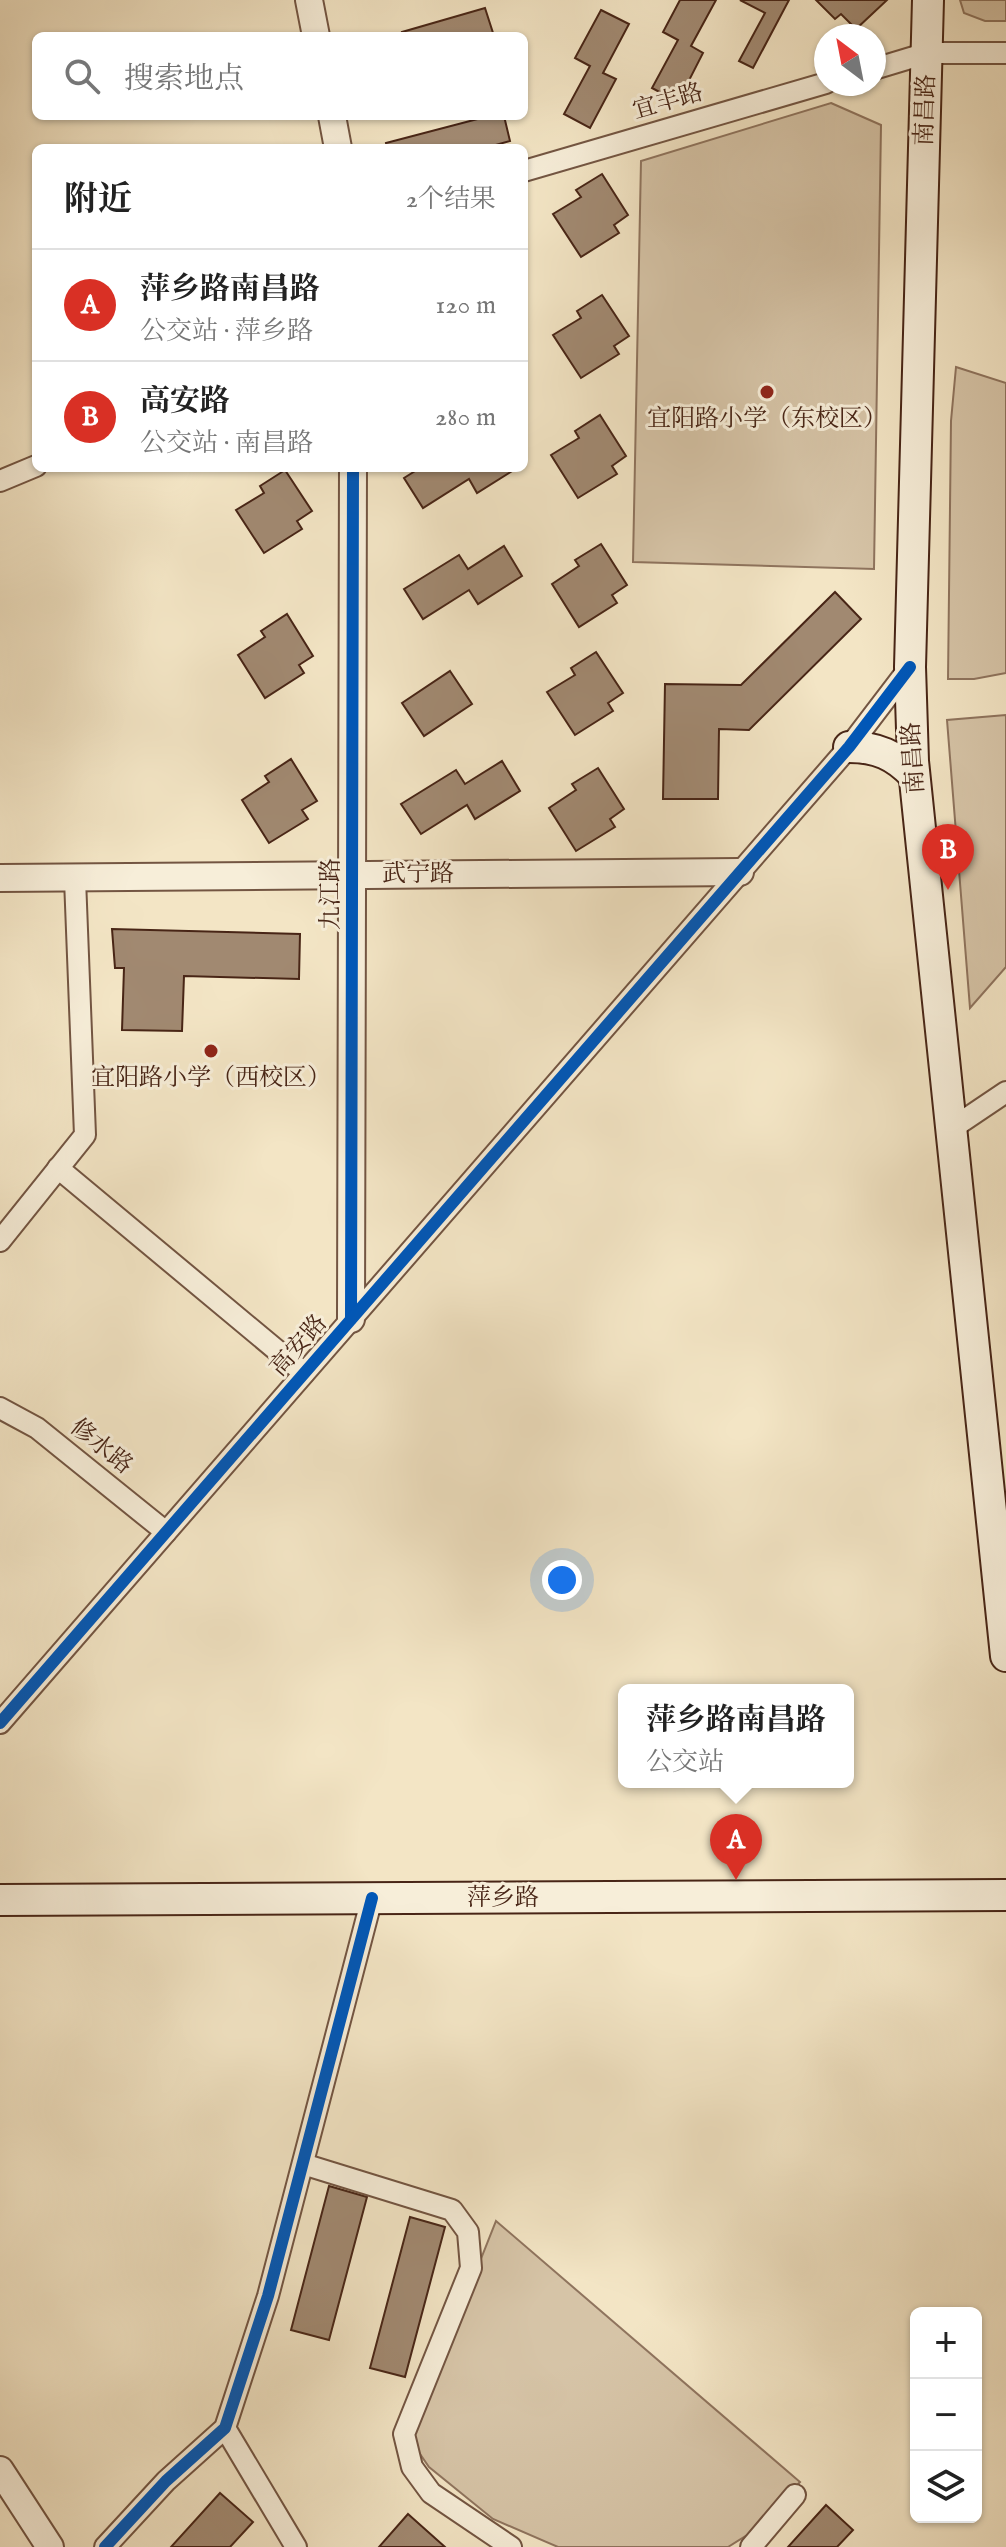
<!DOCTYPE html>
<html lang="zh">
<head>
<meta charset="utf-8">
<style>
  :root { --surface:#fff; --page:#f2f2f2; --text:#222; --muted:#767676; --line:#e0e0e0; --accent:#d93025 }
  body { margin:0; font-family:"IM FELL English","Noto Serif SC",serif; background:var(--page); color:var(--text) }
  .controls { position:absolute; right:24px; bottom:24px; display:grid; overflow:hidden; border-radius:12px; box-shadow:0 2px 6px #0004 }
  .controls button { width:72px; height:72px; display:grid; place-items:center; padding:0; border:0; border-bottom:2px solid var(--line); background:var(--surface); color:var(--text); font:40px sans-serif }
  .compass { position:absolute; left:814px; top:24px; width:72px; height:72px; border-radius:50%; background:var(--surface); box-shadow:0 2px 6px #0004; rotate:328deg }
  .you { position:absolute; left:562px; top:1580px; width:28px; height:28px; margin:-20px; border:6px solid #fff; border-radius:50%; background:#1a73e8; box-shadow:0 0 0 12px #1a73e833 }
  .badge { display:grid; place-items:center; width:52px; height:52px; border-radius:50%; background:var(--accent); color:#fff; font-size:26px; font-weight:700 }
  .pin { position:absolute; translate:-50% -66px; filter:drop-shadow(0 2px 4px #0008) }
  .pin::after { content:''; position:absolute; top:42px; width:28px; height:24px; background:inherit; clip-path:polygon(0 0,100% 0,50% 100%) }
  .popup { position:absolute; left:618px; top:1684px; width:236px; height:104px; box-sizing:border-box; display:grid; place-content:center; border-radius:12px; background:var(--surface); filter:drop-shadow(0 2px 6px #0005); font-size:26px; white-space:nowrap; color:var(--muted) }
  .popup b { font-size:30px; color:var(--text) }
  .popup::after { content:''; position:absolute; left:50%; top:100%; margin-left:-16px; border:16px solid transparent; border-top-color:var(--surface) }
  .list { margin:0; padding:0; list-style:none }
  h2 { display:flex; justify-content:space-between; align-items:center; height:104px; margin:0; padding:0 32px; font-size:34px }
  h2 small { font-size:26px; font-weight:400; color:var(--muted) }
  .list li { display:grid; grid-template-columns:52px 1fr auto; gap:24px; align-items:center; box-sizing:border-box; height:112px; padding:0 32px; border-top:2px solid var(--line) }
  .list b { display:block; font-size:30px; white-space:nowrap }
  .list p { margin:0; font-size:26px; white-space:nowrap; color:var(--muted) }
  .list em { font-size:26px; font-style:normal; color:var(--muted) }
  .icon { flex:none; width:44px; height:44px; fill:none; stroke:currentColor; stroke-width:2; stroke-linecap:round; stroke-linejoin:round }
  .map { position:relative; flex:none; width:1006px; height:2547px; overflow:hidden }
  .search { position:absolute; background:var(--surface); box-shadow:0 2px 6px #0004; left:32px; top:32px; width:496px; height:88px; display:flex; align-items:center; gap:20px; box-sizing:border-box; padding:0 28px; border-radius:12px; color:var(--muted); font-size:30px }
  .panel { position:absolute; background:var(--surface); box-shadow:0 2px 6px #0004; left:32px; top:144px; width:496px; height:328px; border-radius:12px }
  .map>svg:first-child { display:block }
</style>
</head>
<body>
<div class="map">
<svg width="1006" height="2547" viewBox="0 0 1006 2547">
  <rect width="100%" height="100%" fill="#f3e5c5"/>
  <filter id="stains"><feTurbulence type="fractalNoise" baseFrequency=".0025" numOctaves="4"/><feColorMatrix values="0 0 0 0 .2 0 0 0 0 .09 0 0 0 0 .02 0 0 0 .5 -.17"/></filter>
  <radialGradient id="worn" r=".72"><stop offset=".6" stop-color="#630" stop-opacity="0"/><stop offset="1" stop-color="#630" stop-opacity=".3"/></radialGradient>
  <g fill="#d6c4a7" stroke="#8f745e" stroke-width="2">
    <polygon points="960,0 1006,0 1006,21 985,21 964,13"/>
    <polygon points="831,103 881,125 874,569 633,562 641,161"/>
    <polygon points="956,367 1006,383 1006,673 974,679 948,679 951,421"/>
    <polygon points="1006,715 1006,967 970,1008 947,720"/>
    <polygon points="496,2221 800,2482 752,2532 728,2547 558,2547 493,2519 429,2467 418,2451 413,2430"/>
  </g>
  <g fill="#a18971" stroke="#482516" stroke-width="2">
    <polygon points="680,0 716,0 691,46 703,53 678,102 652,88 678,40 663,32"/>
    <polygon points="740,0 789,0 753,68 739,61 765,13"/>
    <polygon points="816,0 887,0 856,29 841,14 835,19"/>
    <polygon points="485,8 494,36 403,36 402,32"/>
    <polygon points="601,10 629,24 603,73 616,79 590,128 564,114 590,66 575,58"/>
    <polygon points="489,116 504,116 510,141 485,148 387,148 386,143"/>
    <polygon points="602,174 628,215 614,225 619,233 581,257 553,214 581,197 576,190"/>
    <polygon points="602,295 629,336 614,346 619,354 581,378 553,335 581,318 577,311"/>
    <polygon points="600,415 626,456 612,466 617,474 578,498 551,455 579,438 575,431"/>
    <polygon points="420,468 517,468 477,493 469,479 423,508 404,478"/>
    <polygon points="285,470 312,511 297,521 302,529 264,553 236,510 264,493 260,486"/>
    <polygon points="601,544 627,585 612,595 617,603 579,627 552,584 579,566 575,560"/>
    <polygon points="504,546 522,576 478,604 469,590 423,619 404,589 459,555 468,569"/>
    <polygon points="835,592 861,619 749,730 719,729 718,799 663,799 665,684 741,685"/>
    <polygon points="287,614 313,656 299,665 304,673 265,698 238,655 265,637 261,631"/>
    <polygon points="596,652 623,693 608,703 613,711 575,735 547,692 575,675 571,668"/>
    <polygon points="450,671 472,704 424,736 402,703"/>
    <polygon points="291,759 317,801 302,810 308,819 269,843 242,800 269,782 265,776"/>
    <polygon points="502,761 520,791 475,819 467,805 421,834 401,804 456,770 465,784"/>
    <polygon points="598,768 624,809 610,819 615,827 576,851 549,808 576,790 572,784"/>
    <polygon points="112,929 300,934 299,979 184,976 182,1031 122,1030 124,968 115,968"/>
    <polygon points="329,2186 367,2197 329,2340 291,2330"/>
    <polygon points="410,2217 445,2227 405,2377 370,2368"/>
    <polygon points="220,2493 253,2522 230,2547 171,2547"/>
    <polygon points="826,2505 853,2530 837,2547 788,2547"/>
    <polygon points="408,2514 445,2547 379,2547"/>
  </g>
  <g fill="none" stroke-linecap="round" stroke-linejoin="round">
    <g stroke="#735542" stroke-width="24">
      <g id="minor">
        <polyline points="874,69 927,53 1006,53"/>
        <polyline points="524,171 826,83"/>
        <polyline points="0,481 36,466"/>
        <polyline points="951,1129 1006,1092"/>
        <polyline points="58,1168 304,1373"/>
        <polyline points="0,1241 85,1135 75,879"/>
        <polyline points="0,1408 37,1428 166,1532"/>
        <polyline points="0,1723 849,747 910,667"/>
        <polyline points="303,2164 452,2210 468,2232 471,2268 404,2434 412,2467 431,2493 511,2547"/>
        <polyline points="225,2428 296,2547"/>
        <polyline points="105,2547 166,2481 225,2428 268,2296 372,1898"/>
        <polyline points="751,2547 795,2495"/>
      </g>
    </g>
    <g stroke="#735542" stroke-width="30">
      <g id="tertiary">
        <polyline points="309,0 316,36"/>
        <polyline points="332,116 338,148"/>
        <polyline points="0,878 740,872"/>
        <polyline points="351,1319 353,468"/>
        <polyline points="0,2470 50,2547"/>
      </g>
    </g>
    <g stroke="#482516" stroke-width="34">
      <g id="secondary">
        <polyline points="928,0 910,667 913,761 1006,1656"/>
        <path d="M 849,747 C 877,747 895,755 914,775"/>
        <polyline points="0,1900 1006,1895"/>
      </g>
    </g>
    <use href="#minor" stroke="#f7eed9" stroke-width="20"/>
    <use href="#tertiary" stroke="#f7eed9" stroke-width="26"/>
    <use href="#secondary" stroke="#f7eed9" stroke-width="30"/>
    <g stroke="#f7eed9" stroke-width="17">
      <g id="cycleway">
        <polyline points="351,1319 353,468"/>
        <polyline points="0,1723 849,747 910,667"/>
        <polyline points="105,2547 166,2481 225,2428 268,2296 372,1898"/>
      </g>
    </g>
    <use href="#cycleway" stroke="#0057b8" stroke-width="12"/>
  </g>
  <g fill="#8f2418" stroke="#f7eed9" stroke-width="3">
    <circle cx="767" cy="392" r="8"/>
    <circle cx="211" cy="1051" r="8"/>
  </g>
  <g text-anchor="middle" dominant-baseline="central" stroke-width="6" stroke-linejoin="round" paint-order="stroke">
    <g font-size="24" fill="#482516" stroke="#f7eed9">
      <text transform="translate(668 102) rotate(-16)">宜丰路</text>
      <text transform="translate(926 110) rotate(-88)">南昌路</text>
      <text transform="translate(914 758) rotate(-94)">南昌路</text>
      <text x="418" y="874">武宁路</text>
      <text transform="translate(331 894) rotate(-90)">九江路</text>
      <text transform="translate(299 1346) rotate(-49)">高安路</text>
      <text transform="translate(101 1447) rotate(39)">修水路</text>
      <text x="503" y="1898">萍乡路</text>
    </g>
    <g font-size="24" fill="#482516" stroke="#f7eed9">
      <text x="767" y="419">宜阳路小学（东校区）</text>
      <text x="211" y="1078">宜阳路小学（西校区）</text>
    </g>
  </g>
  <rect width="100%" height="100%" filter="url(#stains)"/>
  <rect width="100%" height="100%" fill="url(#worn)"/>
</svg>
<div class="controls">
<button>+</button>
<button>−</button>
<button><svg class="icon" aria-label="layers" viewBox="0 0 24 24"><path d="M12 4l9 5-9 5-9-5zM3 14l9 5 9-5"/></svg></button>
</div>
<svg class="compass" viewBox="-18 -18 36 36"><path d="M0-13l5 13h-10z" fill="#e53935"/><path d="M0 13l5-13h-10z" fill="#767676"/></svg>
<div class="you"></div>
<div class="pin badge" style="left:736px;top:1880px">A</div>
<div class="popup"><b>萍乡路南昌路</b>公交站</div>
<div class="pin badge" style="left:948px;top:890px">B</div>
<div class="search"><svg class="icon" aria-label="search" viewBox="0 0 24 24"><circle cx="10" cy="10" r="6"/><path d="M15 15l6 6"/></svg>搜索地点</div>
<section class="panel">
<h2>附近<small>2个结果</small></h2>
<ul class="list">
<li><span class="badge">A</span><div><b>萍乡路南昌路</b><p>公交站 · 萍乡路</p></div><em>120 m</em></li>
<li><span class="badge">B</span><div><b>高安路</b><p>公交站 · 南昌路</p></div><em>280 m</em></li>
</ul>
</section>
</div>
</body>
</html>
